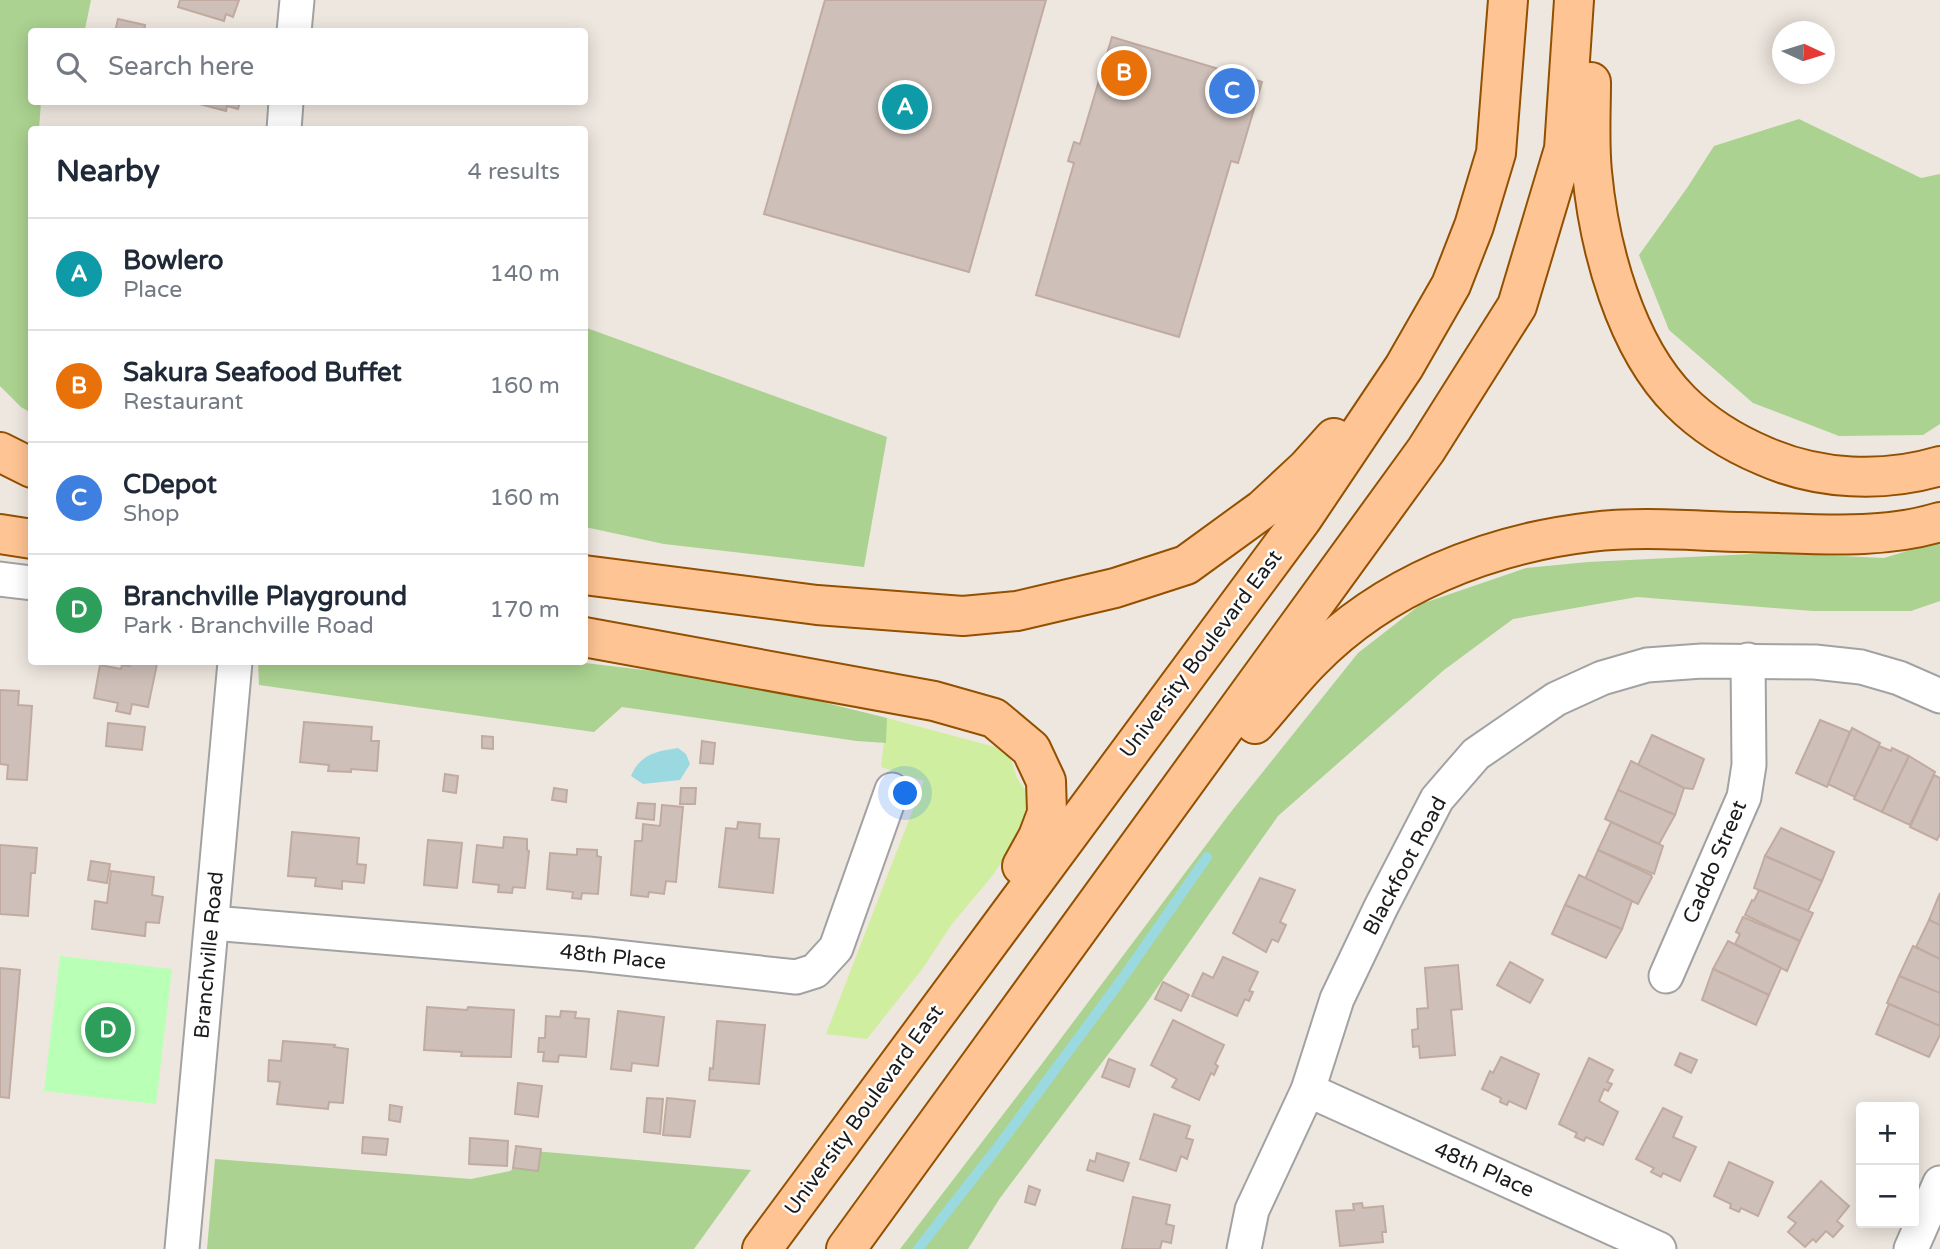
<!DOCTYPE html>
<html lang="en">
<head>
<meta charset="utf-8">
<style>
  :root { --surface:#fff; --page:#f2f2f3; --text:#1f2937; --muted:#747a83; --line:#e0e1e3; --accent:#ea580c }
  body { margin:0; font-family:"Varela Round",sans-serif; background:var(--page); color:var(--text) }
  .controls { position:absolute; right:21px; bottom:21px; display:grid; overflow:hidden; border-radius:7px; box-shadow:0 4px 18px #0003 }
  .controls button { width:63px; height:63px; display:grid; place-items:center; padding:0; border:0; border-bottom:2px solid var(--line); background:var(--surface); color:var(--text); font:35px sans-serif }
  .compass { position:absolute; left:1772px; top:21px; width:63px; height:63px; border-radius:50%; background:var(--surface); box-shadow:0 4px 18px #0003; rotate:94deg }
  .you { position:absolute; left:906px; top:794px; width:24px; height:24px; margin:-18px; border:5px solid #fff; border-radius:50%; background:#1a73e8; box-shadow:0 0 0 10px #1a73e833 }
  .badge { display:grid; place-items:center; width:46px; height:46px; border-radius:50%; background:var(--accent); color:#fff; font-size:23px; font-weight:700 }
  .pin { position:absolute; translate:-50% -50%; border:4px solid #fff; box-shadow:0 2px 7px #0006 }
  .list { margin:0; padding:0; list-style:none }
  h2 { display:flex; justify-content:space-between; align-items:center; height:91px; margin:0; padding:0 28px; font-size:30px }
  h2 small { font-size:23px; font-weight:400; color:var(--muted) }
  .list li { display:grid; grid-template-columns:46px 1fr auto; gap:21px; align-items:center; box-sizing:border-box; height:112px; padding:0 28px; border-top:2px solid var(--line) }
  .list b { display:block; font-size:26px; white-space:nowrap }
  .list p { margin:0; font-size:23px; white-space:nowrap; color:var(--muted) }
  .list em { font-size:23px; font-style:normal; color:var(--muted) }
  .icon { flex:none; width:38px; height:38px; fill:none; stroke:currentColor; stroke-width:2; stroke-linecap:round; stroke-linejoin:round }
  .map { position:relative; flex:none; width:1940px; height:1249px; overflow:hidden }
  .search { position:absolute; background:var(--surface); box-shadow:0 4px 18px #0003; left:28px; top:28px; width:560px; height:77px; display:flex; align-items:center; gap:18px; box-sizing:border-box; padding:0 24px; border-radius:7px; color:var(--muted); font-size:26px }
  .panel { position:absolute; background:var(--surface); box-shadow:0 4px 18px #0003; left:28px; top:126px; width:560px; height:539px; border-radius:7px }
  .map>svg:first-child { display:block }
</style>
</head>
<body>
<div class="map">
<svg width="1940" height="1249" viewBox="0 0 1940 1249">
  <rect width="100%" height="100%" fill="#eee7df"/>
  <polygon fill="#d0ee9f" points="887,718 995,747 1010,757 1017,778 1025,790 1025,811 1020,834 993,875 952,924 923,968 867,1039 826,1034 924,781 881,767"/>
  <g fill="#abd290">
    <polygon points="0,0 91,0 85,29 81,31 32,32 32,102 41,102 39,129 32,130 31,413 21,407 0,386"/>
    <polygon points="1799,119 1921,178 1940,174 1940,424 1923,435 1839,436 1753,403 1669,330 1639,255 1687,188 1714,146"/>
    <polygon points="584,327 887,437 864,567 664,544 585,527"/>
    <polygon points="1940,541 1940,601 1911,611 1813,611 1637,597 1513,619 1444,670 1278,816 1143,1008 1000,1198 968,1249 900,1249 1041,1065 1230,813 1358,653 1421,604 1526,568 1588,562 1772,553 1884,558"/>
    <polygon points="258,662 577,662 678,674 786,693 887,718 886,743 857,741 622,707 594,732 259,685"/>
    <polygon points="534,1151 751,1170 694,1249 207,1249 215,1159 471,1179 510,1171"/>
  </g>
  <polygon fill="#b9ffb6" points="60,956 172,969 156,1104 44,1091"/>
  <path fill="#9bd9e1" d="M 678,748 L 686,754 L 690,764 L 680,780 L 643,784 L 631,776 C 640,754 657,751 678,748 Z"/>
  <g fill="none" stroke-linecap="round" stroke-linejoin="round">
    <polyline stroke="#9bd9e1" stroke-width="10" points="918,1249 1000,1144 1122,979 1207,857"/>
  </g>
  <g fill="#cebfb8" stroke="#c1aba0" stroke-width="2">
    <polygon points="180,0 239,0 233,17 226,14 224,21 178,7"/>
    <polygon points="825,0 1046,0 969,272 764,214"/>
    <polygon points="118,19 145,25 144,32 115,32"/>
    <polygon points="1112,37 1262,82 1238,163 1231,161 1179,337 1036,295 1074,163 1068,161 1074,142 1080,144"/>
    <polygon points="192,102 240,102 238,109 227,106 226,111"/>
    <polygon points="130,662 157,664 148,707 132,704 130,714 116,711 118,703 94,698 100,665 121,669 122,665 130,666"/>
    <polygon points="0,690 19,691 18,705 32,706 27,780 7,779 8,765 0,764"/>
    <polygon points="1820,720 1850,732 1827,787 1796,773"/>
    <polygon points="304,722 372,727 371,741 379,741 377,771 351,769 351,772 328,771 329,765 300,762"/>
    <polygon points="108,723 145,727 142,750 106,746"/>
    <polygon points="1852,728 1880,743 1855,797 1828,784"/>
    <polygon points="1652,735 1704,759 1693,789 1684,788 1638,765"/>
    <polygon points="482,736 493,737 493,749 482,748"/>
    <polygon points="702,741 715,743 713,764 700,763"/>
    <polygon points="1879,746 1891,751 1892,748 1909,756 1882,812 1854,799"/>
    <polygon points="1909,756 1935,772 1910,825 1882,812"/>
    <polygon points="1631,761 1684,788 1675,815 1618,790"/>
    <polygon points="445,774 458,776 456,793 443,791"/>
    <polygon points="1934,775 1940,778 1940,834 1937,840 1910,827"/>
    <polygon points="554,788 567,790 566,802 552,800"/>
    <polygon points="681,788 696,788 695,804 680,804"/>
    <polygon points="1618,790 1675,815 1659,844 1605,819"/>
    <polygon points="638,803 655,804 654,820 636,818"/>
    <polygon points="662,805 683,807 676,882 666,881 664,894 649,892 648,897 631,895 635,841 642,841 643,824 660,826"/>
    <polygon points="738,822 760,824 759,838 779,839 773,893 719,887 726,828 737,829"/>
    <polygon points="1611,822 1663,846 1654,874 1598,850"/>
    <polygon points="1781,828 1834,852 1822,881 1765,856"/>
    <polygon points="292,832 359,838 357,864 366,865 364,883 342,881 342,889 315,886 316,878 288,876"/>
    <polygon points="504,837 527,839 527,850 529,851 525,888 513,887 512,893 498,892 499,885 473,882 477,845 503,848"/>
    <polygon points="428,840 462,843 457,888 424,885"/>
    <polygon points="0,845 37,848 35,873 31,873 28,916 0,914"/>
    <polygon points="577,849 597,850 597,856 601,857 598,894 582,893 581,899 572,898 573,892 547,889 550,853 577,855"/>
    <polygon points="1598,850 1651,875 1652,877 1638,904 1585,879"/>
    <polygon points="1765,856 1822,881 1808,911 1754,888"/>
    <polygon points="91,861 110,864 107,883 88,880"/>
    <polygon points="111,871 154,877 152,895 163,897 159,923 146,922 145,936 92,929 95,901 107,903"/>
    <polygon points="1579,875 1632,901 1622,929 1565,905"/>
    <polygon points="1260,878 1295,890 1280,922 1286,925 1278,942 1272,939 1266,952 1233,933"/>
    <polygon points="1759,890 1813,913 1800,941 1745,915 1752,900 1754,901"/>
    <polygon points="1940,893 1940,925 1929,920"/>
    <polygon points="1565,905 1622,929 1606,958 1552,934"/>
    <polygon points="1743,917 1800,941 1787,971 1735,944 1740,934 1736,932"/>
    <polygon points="1929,920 1940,925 1940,959 1916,947"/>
    <polygon points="1728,941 1781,968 1769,995 1713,969"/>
    <polygon points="1913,946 1940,959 1940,993 1899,976"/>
    <polygon points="1223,957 1258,972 1249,991 1253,992 1249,1001 1245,999 1237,1016 1192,996 1203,973 1213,978"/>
    <polygon points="1510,962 1543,980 1530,1003 1497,985"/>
    <polygon points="1458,965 1462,1009 1451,1010 1455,1055 1420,1058 1419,1046 1413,1047 1412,1030 1418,1029 1417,1009 1428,1008 1425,968"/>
    <polygon points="0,968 20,970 9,1098 0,1097"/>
    <polygon points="1713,969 1769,995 1756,1025 1702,1000"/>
    <polygon points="1899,976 1940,993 1940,1026 1887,1003"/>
    <polygon points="1163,982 1189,995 1181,1011 1155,999"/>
    <polygon points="1889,1004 1940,1026 1940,1035 1929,1057 1876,1034"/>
    <polygon points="427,1007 467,1010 468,1007 514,1010 511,1057 461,1056 462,1052 424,1050"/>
    <polygon points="561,1011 576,1012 575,1018 589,1019 586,1057 559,1055 558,1062 543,1061 544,1052 538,1052 539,1038 545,1038 546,1016 560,1017"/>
    <polygon points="618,1011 664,1017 658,1066 632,1063 631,1071 611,1069"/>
    <polygon points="1173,1020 1224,1045 1215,1064 1218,1066 1214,1075 1211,1073 1199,1100 1172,1087 1177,1079 1151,1065"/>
    <polygon points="717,1021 765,1025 759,1084 709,1080 710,1068 713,1069"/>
    <polygon points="283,1041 335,1045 334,1047 348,1049 343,1103 329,1102 328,1109 277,1104 280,1082 268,1081 269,1060 281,1061"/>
    <polygon points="1680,1053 1697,1060 1691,1073 1675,1065"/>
    <polygon points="1501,1057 1539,1074 1526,1109 1509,1101 1507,1105 1500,1102 1501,1098 1482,1089 1490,1071 1493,1073"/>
    <polygon points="1589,1058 1613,1070 1607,1082 1612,1084 1608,1091 1604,1089 1599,1101 1618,1112 1603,1145 1586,1137 1584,1141 1575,1137 1577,1133 1559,1124"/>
    <polygon points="1109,1059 1135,1069 1129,1087 1102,1077"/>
    <polygon points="518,1083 542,1086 538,1117 515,1114"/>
    <polygon points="647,1098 663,1099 660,1134 644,1132"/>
    <polygon points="667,1098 695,1101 690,1137 663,1135"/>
    <polygon points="390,1105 402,1107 400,1122 389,1120"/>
    <polygon points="1663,1108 1682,1117 1673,1137 1696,1147 1680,1181 1663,1173 1661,1177 1651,1172 1654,1168 1636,1159"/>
    <polygon points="1154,1114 1190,1126 1186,1138 1193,1140 1187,1159 1181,1156 1176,1171 1140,1159"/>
    <polygon points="363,1137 388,1139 386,1155 362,1153"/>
    <polygon points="470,1138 508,1141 507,1166 469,1164"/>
    <polygon points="516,1146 541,1149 538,1171 513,1168"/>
    <polygon points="1097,1153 1129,1163 1123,1181 1087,1170 1090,1160 1095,1162"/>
    <polygon points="1729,1162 1773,1182 1758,1216 1741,1208 1739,1212 1730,1208 1731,1204 1714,1196"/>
    <polygon points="1821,1181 1849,1206 1837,1221 1843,1226 1833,1237 1826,1231 1816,1242 1813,1239 1805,1247 1788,1232 1796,1223 1788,1217"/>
    <polygon points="1029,1186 1040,1190 1035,1205 1025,1202"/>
    <polygon points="1133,1197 1170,1205 1166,1224 1174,1226 1171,1243 1162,1241 1160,1249 1122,1249"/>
    <polygon points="1362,1203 1363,1208 1383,1206 1386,1232 1382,1232 1383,1242 1340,1246 1336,1211 1354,1210 1353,1204"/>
  </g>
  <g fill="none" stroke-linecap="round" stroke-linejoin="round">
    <g stroke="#a2a2a2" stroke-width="37">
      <g id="minor">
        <polyline points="294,32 297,0"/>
        <polyline points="284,130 286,102"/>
        <polyline points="0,579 32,583"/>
        <polyline points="212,923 588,954 796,977 815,971 836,948 892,790"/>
        <polyline points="1666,976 1744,797 1749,765 1748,660"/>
        <polyline points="1308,1090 1659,1249"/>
        <polyline points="182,1249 235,662"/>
        <polyline points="1244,1249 1252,1210 1308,1090 1337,999 1381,907 1437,799 1476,754 1556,699 1602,678 1647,665 1702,661 1815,662 1861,667 1899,678 1940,696"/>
        <polyline points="1911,1249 1940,1183"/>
      </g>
    </g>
    <g stroke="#925000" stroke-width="42">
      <g id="primary">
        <path d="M 1591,82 C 1591,111 1589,142 1592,172 C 1599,247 1625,346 1680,401 C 1704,425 1733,443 1764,456 C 1818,480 1883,483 1940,466"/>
        <polyline points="0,452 32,468"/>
        <polyline points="0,534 32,539"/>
        <polyline points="584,575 817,605 963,616 1017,611 1115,588 1186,565 1263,509 1307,468 1334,438"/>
        <polyline points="584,637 934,701 994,718 1031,749 1046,781 1047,813 1038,837 1022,866"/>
        <path d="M 1255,724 C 1274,703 1291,680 1311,660 C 1384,585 1488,544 1591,532 C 1641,526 1694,531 1745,532 C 1809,533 1878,541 1940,522"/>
        <polyline points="762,1249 1302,519 1404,367 1451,285 1474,226 1496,153 1508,0"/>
        <polyline points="846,1249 1426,450 1517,306 1564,149 1574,0"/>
      </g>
    </g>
    <use href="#minor" stroke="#fff" stroke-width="33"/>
    <use href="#primary" stroke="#ffc493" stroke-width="38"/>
  </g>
  <g text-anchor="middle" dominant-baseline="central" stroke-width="5" stroke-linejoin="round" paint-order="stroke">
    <g font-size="21" fill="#1b1b1b" stroke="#fff">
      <text transform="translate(1201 654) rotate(-53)">University Boulevard East</text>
      <text transform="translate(1715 862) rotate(-67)">Caddo Street</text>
      <text transform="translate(1405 866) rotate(-62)">Blackfoot Road</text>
      <text transform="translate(209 955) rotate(-85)">Branchville Road</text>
      <text transform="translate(613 957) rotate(6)">48th Place</text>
      <text transform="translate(864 1110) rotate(-54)">University Boulevard East</text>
      <text transform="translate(1484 1170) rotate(24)">48th Place</text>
    </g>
  </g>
</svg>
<div class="controls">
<button>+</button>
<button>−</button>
</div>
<svg class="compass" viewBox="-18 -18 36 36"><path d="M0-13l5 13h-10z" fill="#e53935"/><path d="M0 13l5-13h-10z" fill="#747a83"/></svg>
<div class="you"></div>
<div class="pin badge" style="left:905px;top:107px;background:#0f9aa8">A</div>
<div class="pin badge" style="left:1124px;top:73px;background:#e8710a">B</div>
<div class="pin badge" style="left:1232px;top:91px;background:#3f7fe0">C</div>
<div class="pin badge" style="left:108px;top:1030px;background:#2e9e5b">D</div>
<div class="search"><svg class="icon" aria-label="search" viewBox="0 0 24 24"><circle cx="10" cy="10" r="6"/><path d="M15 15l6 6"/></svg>Search here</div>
<section class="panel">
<h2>Nearby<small>4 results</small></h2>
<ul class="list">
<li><span class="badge" style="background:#0f9aa8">A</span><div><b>Bowlero</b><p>Place</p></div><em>140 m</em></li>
<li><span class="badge" style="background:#e8710a">B</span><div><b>Sakura Seafood Buffet</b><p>Restaurant</p></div><em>160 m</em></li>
<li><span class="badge" style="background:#3f7fe0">C</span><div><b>CDepot</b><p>Shop</p></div><em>160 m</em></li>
<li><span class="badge" style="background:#2e9e5b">D</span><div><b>Branchville Playground</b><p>Park · Branchville Road</p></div><em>170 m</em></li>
</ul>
</section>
</div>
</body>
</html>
